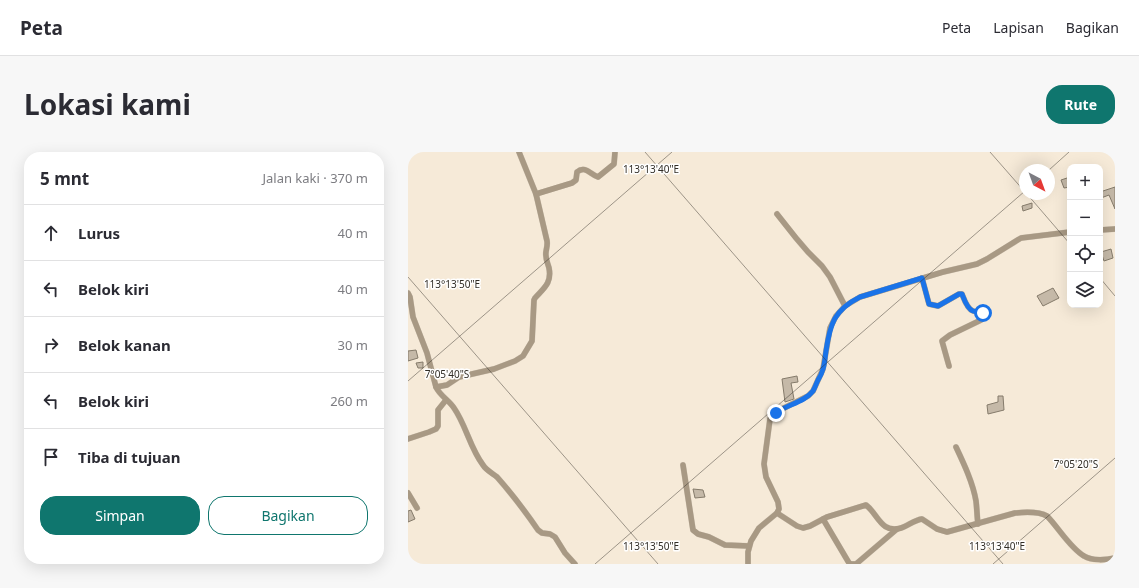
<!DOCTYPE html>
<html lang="id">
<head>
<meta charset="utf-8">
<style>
  :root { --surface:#fff; --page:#f7f7f7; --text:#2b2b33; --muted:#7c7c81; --line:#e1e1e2; --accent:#0f766e }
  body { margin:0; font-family:"Noto Sans",sans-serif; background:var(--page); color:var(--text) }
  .controls { position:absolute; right:12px; top:12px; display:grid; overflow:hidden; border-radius:8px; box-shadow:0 4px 16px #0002 }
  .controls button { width:36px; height:36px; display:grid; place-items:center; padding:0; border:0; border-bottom:1px solid var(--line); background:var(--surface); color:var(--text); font:20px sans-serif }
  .compass { position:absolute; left:611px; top:12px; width:36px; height:36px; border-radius:50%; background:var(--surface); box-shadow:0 4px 16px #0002; rotate:139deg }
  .stop { position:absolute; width:12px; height:12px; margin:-9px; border:3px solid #1a73e8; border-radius:50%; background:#fff }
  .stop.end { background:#1a73e8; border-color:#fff; box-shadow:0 1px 4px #0008 }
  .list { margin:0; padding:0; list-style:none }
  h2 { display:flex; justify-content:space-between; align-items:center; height:52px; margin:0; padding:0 16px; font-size:17px }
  h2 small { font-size:13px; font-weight:400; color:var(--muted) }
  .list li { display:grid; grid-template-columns:26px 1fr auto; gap:12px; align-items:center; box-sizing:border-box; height:56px; padding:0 16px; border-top:1px solid var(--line) }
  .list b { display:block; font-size:15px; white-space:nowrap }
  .list em { font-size:13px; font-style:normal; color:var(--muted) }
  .actions { display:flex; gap:8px; padding:12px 16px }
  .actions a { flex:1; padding:9px 0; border:1px solid var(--accent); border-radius:16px; text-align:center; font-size:14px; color:var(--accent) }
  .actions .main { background:var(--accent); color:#fff }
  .icon { flex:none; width:22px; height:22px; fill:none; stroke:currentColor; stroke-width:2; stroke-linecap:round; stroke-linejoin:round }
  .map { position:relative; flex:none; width:707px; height:412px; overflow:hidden; border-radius:16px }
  header { display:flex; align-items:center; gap:24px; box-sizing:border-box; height:56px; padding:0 20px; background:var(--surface); border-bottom:1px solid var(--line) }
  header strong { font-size:19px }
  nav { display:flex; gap:22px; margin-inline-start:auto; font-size:14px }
  .intro { display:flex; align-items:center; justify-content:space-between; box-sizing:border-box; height:96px; padding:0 24px }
  h1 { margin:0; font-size:28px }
  .button { padding:10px 18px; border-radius:16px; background:var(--accent); color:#fff; font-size:14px; font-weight:700 }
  main { display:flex; gap:24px; padding:0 24px }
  aside { flex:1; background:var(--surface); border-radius:16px; box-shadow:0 4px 16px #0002 }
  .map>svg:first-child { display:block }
</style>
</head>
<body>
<header>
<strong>Peta</strong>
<nav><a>Peta</a><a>Lapisan</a><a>Bagikan</a></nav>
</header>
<div class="intro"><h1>Lokasi kami</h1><a class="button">Rute</a></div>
<main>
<aside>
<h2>5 mnt<small>Jalan kaki · 370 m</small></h2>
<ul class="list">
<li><svg class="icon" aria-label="ahead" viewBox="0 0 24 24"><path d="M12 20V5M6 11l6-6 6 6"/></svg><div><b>Lurus</b></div><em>40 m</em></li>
<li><svg class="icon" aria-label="left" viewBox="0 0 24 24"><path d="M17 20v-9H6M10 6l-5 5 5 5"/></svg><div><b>Belok kiri</b></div><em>40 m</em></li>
<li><svg class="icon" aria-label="right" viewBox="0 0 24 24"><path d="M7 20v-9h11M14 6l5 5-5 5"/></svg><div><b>Belok kanan</b></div><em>30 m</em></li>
<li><svg class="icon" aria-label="left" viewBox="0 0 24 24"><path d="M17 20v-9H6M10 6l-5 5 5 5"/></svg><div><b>Belok kiri</b></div><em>260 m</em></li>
<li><svg class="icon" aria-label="arrive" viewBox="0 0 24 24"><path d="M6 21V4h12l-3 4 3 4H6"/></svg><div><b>Tiba di tujuan</b></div></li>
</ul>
<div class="actions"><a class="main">Simpan</a><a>Bagikan</a></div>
</aside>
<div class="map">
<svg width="707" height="412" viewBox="0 0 707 412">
  <rect width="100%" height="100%" fill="#f6ead8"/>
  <g fill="#c5b9a8" stroke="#857b6b">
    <polygon points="662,25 662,35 656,36 653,28"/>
    <polygon points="707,35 707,57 701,43 693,46 692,42 692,40"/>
    <polygon points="624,51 624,56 615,59 614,54"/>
    <polygon points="703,97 705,106 696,109 693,100"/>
    <polygon points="645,136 651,146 635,154 629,144"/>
    <polygon points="8,198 10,206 0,209 0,199"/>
    <polygon points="15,210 15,216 10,216 8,211"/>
    <polygon points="389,224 390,230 383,231 386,247 377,250 374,227"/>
    <polygon points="590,244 595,244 596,258 580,262 579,253 590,250"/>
    <polygon points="285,337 295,338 297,345 287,346"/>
    <polygon points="3,358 7,367 0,370 0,359"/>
  </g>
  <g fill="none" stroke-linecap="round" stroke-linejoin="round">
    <g stroke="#d3c8b8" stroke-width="6">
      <g id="street">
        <path d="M 128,42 L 164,31 L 168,28 L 169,20 C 177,13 182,22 190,25 L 206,12 L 207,0"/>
        <polyline points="369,62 388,86 400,100 414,114 422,125 437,154"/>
        <polyline points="692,78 707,77"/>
        <path d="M 514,126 L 521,152 L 530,154 L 551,142 L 554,142 C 556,147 559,157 565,159 C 568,160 571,159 575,161 L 576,163 L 573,168 L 542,183 L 534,189 L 541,214"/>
        <path d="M 0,141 L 2,145 L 5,165 L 19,201 L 28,235 C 32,244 41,248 46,256 C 58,273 62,296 75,313 C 78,318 84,321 89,325 C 104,342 117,359 130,378 L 134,381 L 142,382 L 147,385 L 157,401 L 167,412"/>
        <path d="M 28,235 L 39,233 L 51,225 L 86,217 L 107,209 L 115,204 L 124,189 L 126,148 L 127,146 C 136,136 144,131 141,116 C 140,112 138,108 138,104 C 137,99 140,95 139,89 L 128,42 L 111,0"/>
        <polyline points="0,287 21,280 28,277 30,274 30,258 38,248"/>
        <path d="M 548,295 C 556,312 565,331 568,349 C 569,357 569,365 570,372"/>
        <polyline points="275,313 285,378 290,382 301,385 317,393 341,394"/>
        <polyline points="0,341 9,356"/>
        <path d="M 369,361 L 389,374 L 395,376 L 402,374 L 419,365 L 458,353 C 470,362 473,382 493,376 C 500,374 506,368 514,367 L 529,377 L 539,380 L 607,361 C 617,360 630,359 639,364 C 650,375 662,396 676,404 C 684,409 698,408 707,406"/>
        <polyline points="415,367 441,411 443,412"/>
        <polyline points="340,412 340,400 343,389 351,376 369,361 371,357 370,350 358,325 356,312 362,267 370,259 400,244 405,239 415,217 422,176 428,164 437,154 452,145 535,120 569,112 579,107 613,86 662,80"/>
        <polyline points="445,412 448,412 489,377"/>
      </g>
    </g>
    <use href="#street" stroke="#a89984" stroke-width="5.5"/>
  </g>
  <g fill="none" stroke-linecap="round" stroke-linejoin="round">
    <path stroke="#1a73e8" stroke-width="5" d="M 368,261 C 378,253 397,250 405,239 C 407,236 408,232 410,228 C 412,225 414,221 415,217 C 417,211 417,205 418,199 C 422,172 426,158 452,145 L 514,126 L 521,152 L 530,154 L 551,142 L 554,142 C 556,147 559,157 565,159 C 568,160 571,159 575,161"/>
  </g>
  <path fill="none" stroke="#312d26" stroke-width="1" stroke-opacity="0.45" d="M 237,0 L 595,412M 582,0 L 617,40M 641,18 L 661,0M 619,42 L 662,92M 0,125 L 250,412M 692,126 L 707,144M 0,229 L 264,0M 187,412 L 617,39M 585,412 L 707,306"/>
  <g font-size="10" text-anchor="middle" fill="#312d26" stroke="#fff" stroke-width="3" stroke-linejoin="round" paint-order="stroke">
    <text x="243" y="21">113°13'40"E</text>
    <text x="44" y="136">113°13'50"E</text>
    <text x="39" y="226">7°05'40"S</text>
    <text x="668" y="316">7°05'20"S</text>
    <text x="243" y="398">113°13'50"E</text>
    <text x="589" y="398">113°13'40"E</text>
  </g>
</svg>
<div class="controls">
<button>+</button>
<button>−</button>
<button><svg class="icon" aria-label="locate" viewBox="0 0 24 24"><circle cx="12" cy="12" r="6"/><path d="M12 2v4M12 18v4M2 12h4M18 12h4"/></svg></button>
<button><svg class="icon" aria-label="layers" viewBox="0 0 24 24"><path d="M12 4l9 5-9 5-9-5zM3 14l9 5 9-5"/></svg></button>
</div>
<svg class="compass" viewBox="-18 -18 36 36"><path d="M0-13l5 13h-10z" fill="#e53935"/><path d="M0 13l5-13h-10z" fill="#7c7c81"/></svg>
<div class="stop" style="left:575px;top:161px"></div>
<div class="stop end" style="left:368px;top:261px"></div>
</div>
</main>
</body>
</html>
